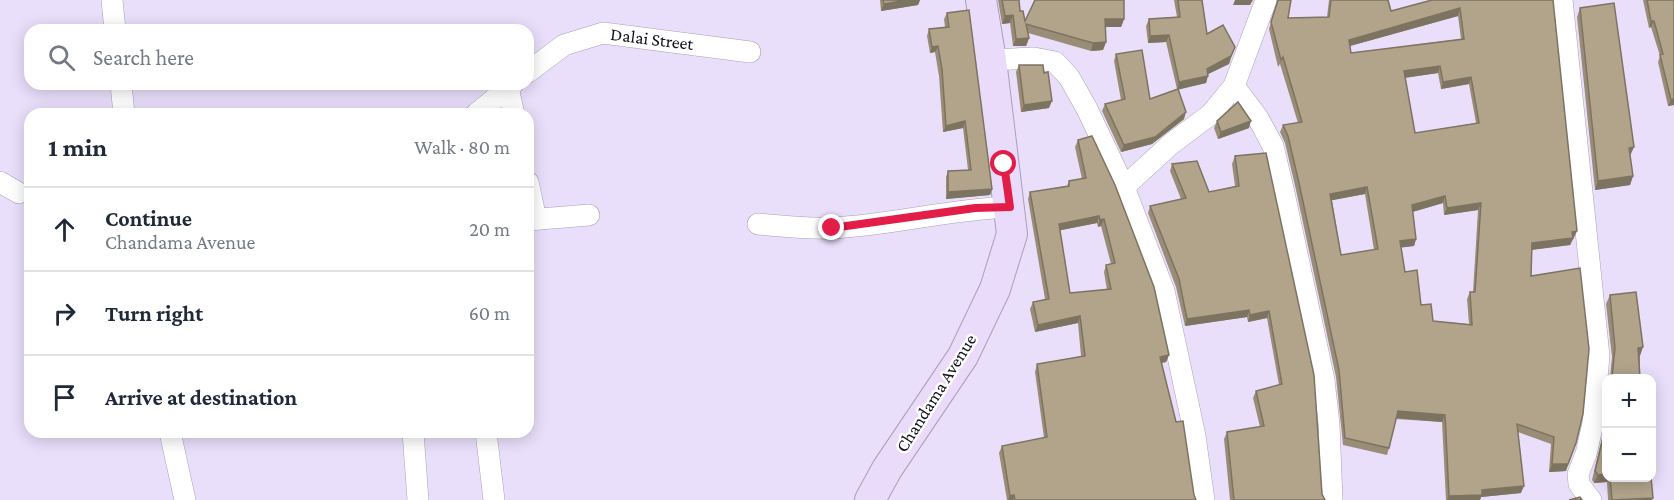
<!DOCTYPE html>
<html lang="en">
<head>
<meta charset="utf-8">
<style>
  :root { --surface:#fff; --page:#f2f2f3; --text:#1f2937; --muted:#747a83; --line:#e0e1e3 }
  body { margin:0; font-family:"Crimson Pro",serif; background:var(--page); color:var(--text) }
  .controls { position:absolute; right:18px; bottom:18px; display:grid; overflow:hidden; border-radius:12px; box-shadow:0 3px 15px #0003 }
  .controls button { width:54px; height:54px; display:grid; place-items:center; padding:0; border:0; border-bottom:2px solid var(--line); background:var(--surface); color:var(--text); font:30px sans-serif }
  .stop { position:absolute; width:18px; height:18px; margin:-14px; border:4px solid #e11d48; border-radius:50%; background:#fff }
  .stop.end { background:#e11d48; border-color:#fff; box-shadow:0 2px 6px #0008 }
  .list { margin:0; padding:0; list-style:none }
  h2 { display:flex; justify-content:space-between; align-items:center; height:78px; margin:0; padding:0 24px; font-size:26px }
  h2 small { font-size:20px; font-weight:400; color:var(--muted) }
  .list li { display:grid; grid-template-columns:39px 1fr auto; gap:18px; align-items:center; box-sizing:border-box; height:84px; padding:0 24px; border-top:2px solid var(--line) }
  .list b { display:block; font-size:22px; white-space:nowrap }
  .list p { margin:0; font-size:20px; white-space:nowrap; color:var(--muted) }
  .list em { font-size:20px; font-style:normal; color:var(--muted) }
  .icon { flex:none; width:33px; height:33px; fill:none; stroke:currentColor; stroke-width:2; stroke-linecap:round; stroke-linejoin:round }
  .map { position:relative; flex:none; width:1674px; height:500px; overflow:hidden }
  .search { position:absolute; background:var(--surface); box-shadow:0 3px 15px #0003; left:24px; top:24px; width:510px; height:66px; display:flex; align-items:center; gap:15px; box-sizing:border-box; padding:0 21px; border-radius:18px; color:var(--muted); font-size:22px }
  .panel { position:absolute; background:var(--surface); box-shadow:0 3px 15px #0003; left:24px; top:108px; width:510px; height:330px; border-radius:18px }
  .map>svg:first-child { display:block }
</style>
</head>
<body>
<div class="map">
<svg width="1674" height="500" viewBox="0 0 1674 500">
  <rect width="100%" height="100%" fill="#eadffb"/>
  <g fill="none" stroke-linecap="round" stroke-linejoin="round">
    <g stroke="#a99fb9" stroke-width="22">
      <g id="street">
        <polyline points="112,0 115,30"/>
        <polyline points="1562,0 1599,356 1593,423 1586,454 1578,474 1579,484 1591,500"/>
        <polyline points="991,60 1034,58 1055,62 1069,77 1087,109 1124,187 1164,291 1195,436 1204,500"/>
        <polyline points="528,72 564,45 603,33 750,52"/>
        <polyline points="121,84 124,114"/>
        <polyline points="1234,86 1258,118 1273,146 1284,193 1324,380 1329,424 1332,500"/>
        <polyline points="508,88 514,114"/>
        <polyline points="476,114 513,84"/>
        <polyline points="0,182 19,193"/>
        <polyline points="528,182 536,219"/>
        <polyline points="1124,187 1171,144 1211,114 1234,86 1266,0"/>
        <polyline points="528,220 589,215"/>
        <path d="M 758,224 C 782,226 807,229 832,228 C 892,225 950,209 1010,207"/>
        <polyline points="170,432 185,500"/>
        <polyline points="413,432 418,500"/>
        <polyline points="486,432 494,500"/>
      </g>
    </g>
    <g stroke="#a99fb9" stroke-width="32">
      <polyline id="secondary" points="870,500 887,469 963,356 995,289 1012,234 991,60 981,0"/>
    </g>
    <use href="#street" stroke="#fff" stroke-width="21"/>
    <use href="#secondary" stroke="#eadbfb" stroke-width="30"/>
  </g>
  <g fill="#998d78" fill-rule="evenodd">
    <polygon points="880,0 920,0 918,5 881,11"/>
    <polygon points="998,0 1019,0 1020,11 1025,21 1124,19 1121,27 1105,27 1106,42 1103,50 1091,51 1028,33 1029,38 1026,46 1013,46 1010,23 1002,24"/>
    <polygon points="1174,0 1202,0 1207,34 1235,47 1229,64 1208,74 1206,83 1178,89 1184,119 1152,144 1121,152 1102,111 1105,104 1121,100 1114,61 1116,54 1150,99 1177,89 1166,42 1148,43 1146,26 1149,19 1177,17"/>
    <path d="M 1278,0 L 1288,18 L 1327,17 L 1329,0 L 1388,0 L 1391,11 L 1553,0 L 1577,231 L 1570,245 L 1532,250 L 1531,276 L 1566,471 L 1549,472 L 1551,444 L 1518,432 L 1521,493 L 1481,497 L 1480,500 L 1446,500 L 1442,422 L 1396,419 L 1389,448 L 1387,455 L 1343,445 L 1336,377 L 1296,190 L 1285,143 L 1280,132 L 1283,125 L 1298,123 L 1280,64 L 1278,67 L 1269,29 ZM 1458,16 L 1461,39 L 1351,53 L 1350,46 ZM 1438,73 L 1441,89 L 1469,84 L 1476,123 L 1415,133 L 1405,78 ZM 1365,194 L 1374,250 L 1341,255 L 1332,200 ZM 1443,203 L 1444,215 L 1478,210 L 1473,292 L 1470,292 L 1467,299 L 1469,324 L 1433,321 L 1421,305 L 1405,272 L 1401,247 L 1414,246 L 1416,239 L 1412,212 Z"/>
    <polygon points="1643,0 1674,0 1674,105 1668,106 1658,62 1660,56 1651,27 1649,28"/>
    <polygon points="1580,8 1630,156 1633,176 1630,185 1595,190 1577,17"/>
    <polygon points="947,13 992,189 990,195 946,199 946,177 948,171 968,170 963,128 943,132 939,76 935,52 930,53 927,36 929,29 945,27 944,19"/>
    <polygon points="1019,65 1049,108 1021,112 1016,72"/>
    <polygon points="1217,121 1249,128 1218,139 1214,128"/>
    <path d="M 1078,140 L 1169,355 L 1166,362 L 1161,363 L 1194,495 L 1196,500 L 1007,500 L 999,453 L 1002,446 L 1044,438 L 1035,372 L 1037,364 L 1081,356 L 1078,323 L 1035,332 L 1030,309 L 1033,302 L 1045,299 L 1028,199 L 1030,192 L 1067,186 L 1069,181 L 1082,179 L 1075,147 ZM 1097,223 L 1098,227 L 1101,226 L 1111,264 L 1106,265 L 1104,272 L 1107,290 L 1070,293 L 1060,230 Z"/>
    <polygon points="1235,156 1322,494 1325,500 1230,500 1224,439 1227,432 1260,427 1253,398 1256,391 1279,385 1267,318 1248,322 1247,317 1185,326 1176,287 1148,213 1150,206 1181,199 1170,171 1172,164 1209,192 1235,186 1232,164"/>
    <polygon points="1610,295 1640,356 1640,378 1610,378 1612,357 1606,304"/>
    <polygon points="1606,414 1606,477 1651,477 1652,500 1608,500 1607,482 1594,483 1592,480 1605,426"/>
  </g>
  <g fill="#7d7361">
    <polygon points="907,0 920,0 918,5 881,11 884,4"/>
    <polygon points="1235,0 1253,0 1250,5 1233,5"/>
    <polygon points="1460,8 1458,16 1346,47 1349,40"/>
    <polygon points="1013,15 1010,23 1002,24 1005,16"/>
    <polygon points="1105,19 1124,19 1121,27 1102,27"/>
    <polygon points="1651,21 1654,21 1651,27 1649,28"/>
    <polygon points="1169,35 1166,42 1148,43 1150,36"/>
    <polygon points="1029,38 1026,46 1013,46 1016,39"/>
    <polygon points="1106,42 1103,50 1091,51 1093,43"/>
    <polygon points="938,46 935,52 930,53 932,47"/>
    <polygon points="1231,56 1229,64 1204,76 1207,69"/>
    <polygon points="1440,66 1438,73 1402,78 1404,71"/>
    <polygon points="1208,76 1206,83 1177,90 1179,82"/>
    <polygon points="1471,77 1469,84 1441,89 1443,82"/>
    <polygon points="1674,99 1674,105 1668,106 1671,100"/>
    <polygon points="1052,101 1049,108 1021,112 1024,105"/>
    <polygon points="1186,112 1184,119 1152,144 1121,152 1124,145"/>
    <polygon points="965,121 963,128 943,132 946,126"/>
    <polygon points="1251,121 1249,128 1218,139 1221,132"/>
    <polygon points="1634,147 1630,156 1629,148"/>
    <polygon points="1633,176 1630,185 1595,190 1598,181"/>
    <polygon points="1367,187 1365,194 1328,201 1330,194"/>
    <polygon points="992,189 990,195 946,199 948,192"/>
    <polygon points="1445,196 1443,203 1409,213 1412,205"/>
    <polygon points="1481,203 1478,210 1444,215 1447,208"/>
    <polygon points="1099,216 1097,223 1057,231 1059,224"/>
    <polygon points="1104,219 1101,226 1098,227 1100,220"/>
    <polygon points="1577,231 1570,245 1529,250 1532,243"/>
    <polygon points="1416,239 1414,246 1398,248 1400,241"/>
    <polygon points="1249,310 1247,317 1185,326 1187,319"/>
    <polygon points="1269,311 1267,318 1248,322 1250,315"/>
    <polygon points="1080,316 1078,323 1035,332 1038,325"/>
    <polygon points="1643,347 1640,356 1635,356 1638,348"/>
    <polygon points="1169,355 1166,362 1157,364 1160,357"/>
    <polygon points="1398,411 1445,415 1442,422 1395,418"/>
    <polygon points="1576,443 1566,471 1549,472 1552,464"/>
    <polygon points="1606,474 1606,477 1609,477 1607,482 1594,483 1598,475"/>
    <polygon points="1524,486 1521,493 1481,497 1480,500 1447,500 1449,496 1482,490"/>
    <polygon points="1014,495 1013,500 1008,500 1010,496"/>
    <polygon points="1653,498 1652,500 1625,500"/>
  </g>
  <g fill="#b2a48b" stroke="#7d7361" stroke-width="1.5" fill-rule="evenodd">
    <polygon points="883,0 907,0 884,4"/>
    <polygon points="1002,0 1019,0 1020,11 1023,11 1025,21 1035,0 1124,0 1124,19 1105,19 1106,42 1093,43 1026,24 1029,38 1016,39 1013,15 1005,16"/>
    <polygon points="1178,0 1202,0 1207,34 1223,25 1235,47 1231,56 1207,69 1208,76 1179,82 1169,35 1150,36 1149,19 1180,17"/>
    <path d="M 1278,0 L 1291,0 L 1288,18 L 1329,17 L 1331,0 L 1388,0 L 1391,11 L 1432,0 L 1553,0 L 1577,231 L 1572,232 L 1573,238 L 1532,243 L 1531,276 L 1580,268 L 1589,349 L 1583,414 L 1576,443 L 1568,464 L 1552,464 L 1554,437 L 1517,424 L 1524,486 L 1482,490 L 1482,495 L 1449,496 L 1445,415 L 1398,411 L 1389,448 L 1345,438 L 1339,370 L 1299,183 L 1288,136 L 1283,125 L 1302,122 L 1283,57 L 1281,60 L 1271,22 ZM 1460,8 L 1464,39 L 1351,53 L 1349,40 ZM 1440,66 L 1443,82 L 1471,77 L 1479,123 L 1415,133 L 1404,71 ZM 1367,187 L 1378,249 L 1341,255 L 1330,194 ZM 1445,196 L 1447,208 L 1481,203 L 1475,292 L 1470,292 L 1472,325 L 1433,321 L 1431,304 L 1421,305 L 1417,270 L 1405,272 L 1400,241 L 1416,239 L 1412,205 Z"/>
    <polygon points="1647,0 1674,0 1674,99 1671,100 1660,55 1663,54 1654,21 1651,21"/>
    <polygon points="1614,3 1634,147 1629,148 1633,176 1598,181 1580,8"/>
    <polygon points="969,10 992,189 948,192 948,171 971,170 965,121 946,126 942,69 938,46 932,47 929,29 949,27 947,13"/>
    <polygon points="1142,50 1150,99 1178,89 1186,112 1155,137 1124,145 1105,104 1125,99 1116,54"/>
    <polygon points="1019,65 1043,65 1044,73 1048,72 1052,101 1024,105"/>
    <polygon points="1238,102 1251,121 1221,132 1217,121"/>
    <path d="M 1092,136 L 1115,185 L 1154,287 L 1169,355 L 1160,357 L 1176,422 L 1183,421 L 1194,495 L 1196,500 L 1015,500 L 1014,495 L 1010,496 L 1002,446 L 1047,437 L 1037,364 L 1085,356 L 1080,316 L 1038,325 L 1033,302 L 1049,299 L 1030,192 L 1069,186 L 1069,181 L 1086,178 L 1078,140 ZM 1099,216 L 1100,220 L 1104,219 L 1115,263 L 1106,265 L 1111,289 L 1070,293 L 1059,224 Z"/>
    <polygon points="1266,153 1314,375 1322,494 1325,500 1234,500 1227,432 1264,426 1256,391 1282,384 1269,311 1250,315 1249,310 1187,319 1179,279 1150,206 1186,198 1172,164 1197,161 1209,192 1239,186 1235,156"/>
    <polygon points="1636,292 1643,347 1638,348 1640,378 1612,378 1615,348 1610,295"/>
    <polygon points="1606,425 1606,474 1598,475 1595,471"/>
    <polygon points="1610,477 1651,477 1653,498 1612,500"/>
    <polygon points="1580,497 1582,500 1569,500"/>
  </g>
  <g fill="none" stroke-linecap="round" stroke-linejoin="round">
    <polyline stroke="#e11d48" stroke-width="8" points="832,228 975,208 1010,207 1004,164"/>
  </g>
  <g text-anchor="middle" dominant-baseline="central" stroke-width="5" stroke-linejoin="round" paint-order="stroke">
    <g font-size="18" fill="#141019" stroke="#fff">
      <text transform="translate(652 39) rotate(7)">Dalai Street</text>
      <text transform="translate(936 393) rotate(-58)">Chandama Avenue</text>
    </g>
  </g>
</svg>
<div class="controls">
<button>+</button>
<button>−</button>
</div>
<div class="stop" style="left:1004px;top:164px"></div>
<div class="stop end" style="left:832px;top:228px"></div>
<div class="search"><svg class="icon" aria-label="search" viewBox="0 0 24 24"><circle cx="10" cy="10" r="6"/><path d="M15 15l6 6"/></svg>Search here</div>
<section class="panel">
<h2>1 min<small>Walk · 80 m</small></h2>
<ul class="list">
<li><svg class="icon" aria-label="ahead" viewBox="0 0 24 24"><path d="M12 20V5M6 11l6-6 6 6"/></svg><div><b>Continue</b><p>Chandama Avenue</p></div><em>20 m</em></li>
<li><svg class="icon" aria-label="right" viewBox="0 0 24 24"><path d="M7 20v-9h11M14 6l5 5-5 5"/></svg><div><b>Turn right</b></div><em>60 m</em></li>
<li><svg class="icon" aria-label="arrive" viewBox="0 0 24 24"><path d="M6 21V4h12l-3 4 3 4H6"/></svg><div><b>Arrive at destination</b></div></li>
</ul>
</section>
</div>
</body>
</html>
